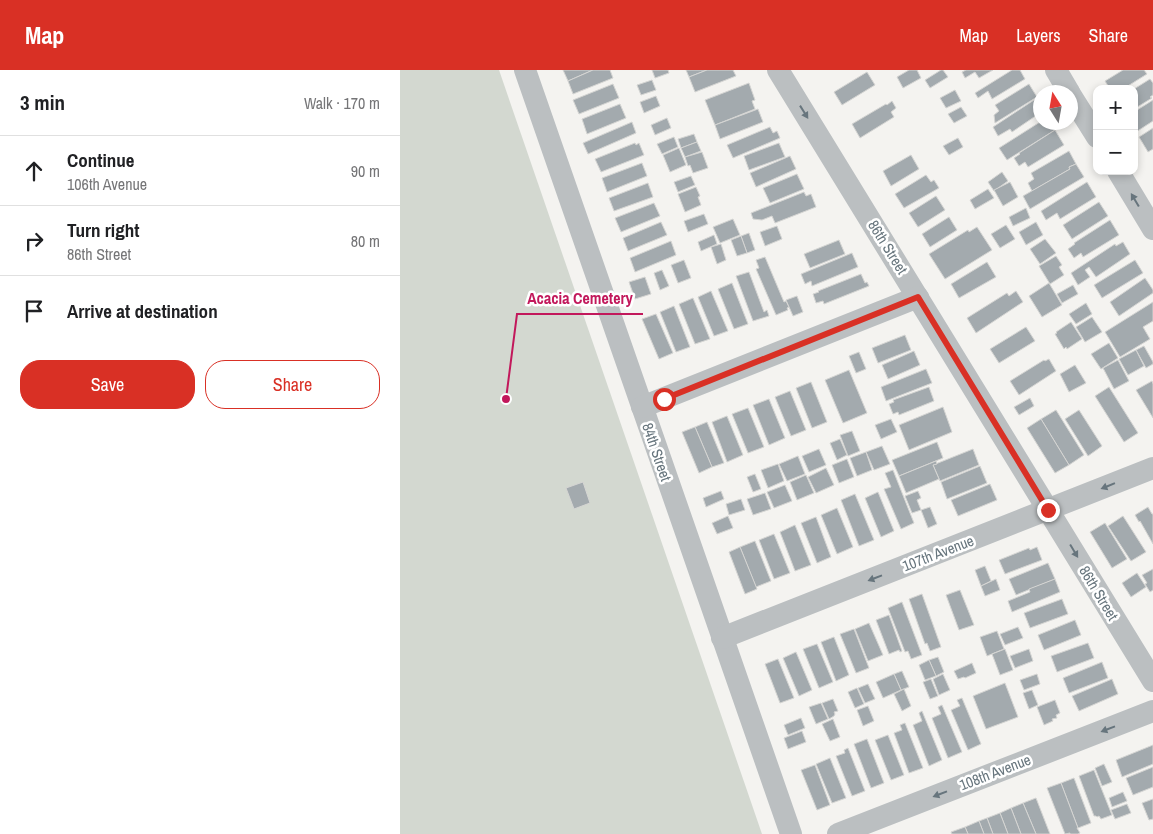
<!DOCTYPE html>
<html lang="en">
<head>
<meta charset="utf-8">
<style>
  :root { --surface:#fff; --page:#f6f6f6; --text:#202124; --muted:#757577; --line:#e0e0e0; --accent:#d93025 }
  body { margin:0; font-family:"Archivo Narrow",sans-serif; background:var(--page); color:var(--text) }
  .controls { position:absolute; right:15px; top:15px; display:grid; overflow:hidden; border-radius:10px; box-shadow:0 2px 8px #0003 }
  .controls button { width:45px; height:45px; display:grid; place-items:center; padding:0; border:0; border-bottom:1px solid var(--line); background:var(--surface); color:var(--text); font:25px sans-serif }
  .compass { position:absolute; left:633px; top:15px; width:45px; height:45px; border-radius:50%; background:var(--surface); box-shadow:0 2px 8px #0003; rotate:349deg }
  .stop { position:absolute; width:15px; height:15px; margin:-11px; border:4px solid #d93025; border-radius:50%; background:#fff }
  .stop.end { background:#d93025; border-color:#fff; box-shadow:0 1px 5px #0008 }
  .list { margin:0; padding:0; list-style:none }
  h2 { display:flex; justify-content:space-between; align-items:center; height:65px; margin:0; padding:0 20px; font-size:21px }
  h2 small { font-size:16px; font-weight:400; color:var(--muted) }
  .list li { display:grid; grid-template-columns:32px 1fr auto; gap:15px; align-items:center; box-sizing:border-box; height:70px; padding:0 20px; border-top:1px solid var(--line) }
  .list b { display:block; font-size:19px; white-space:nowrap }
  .list p { margin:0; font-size:16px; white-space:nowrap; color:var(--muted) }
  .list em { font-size:16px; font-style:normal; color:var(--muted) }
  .actions { display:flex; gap:10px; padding:15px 20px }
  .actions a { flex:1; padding:11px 0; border:1px solid var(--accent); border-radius:20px; text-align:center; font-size:18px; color:var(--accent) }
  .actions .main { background:var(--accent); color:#fff }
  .icon { flex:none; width:28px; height:28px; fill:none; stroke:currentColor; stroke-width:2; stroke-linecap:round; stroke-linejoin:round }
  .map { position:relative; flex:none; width:753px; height:764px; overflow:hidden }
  header { display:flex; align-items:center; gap:30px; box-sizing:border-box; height:70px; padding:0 25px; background:var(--accent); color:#fff }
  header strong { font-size:24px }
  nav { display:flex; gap:28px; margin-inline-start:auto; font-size:18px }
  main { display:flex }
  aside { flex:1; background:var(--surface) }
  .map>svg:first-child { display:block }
</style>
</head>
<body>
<header>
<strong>Map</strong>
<nav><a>Map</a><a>Layers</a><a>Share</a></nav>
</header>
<main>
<aside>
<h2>3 min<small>Walk · 170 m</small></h2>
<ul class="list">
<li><svg class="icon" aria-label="ahead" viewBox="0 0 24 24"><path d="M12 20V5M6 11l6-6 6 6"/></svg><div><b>Continue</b><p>106th Avenue</p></div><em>90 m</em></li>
<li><svg class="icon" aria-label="right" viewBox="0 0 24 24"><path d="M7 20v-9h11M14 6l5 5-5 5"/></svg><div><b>Turn right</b><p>86th Street</p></div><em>80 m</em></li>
<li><svg class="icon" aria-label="arrive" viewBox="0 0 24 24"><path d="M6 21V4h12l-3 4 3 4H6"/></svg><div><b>Arrive at destination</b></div></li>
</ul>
<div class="actions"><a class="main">Save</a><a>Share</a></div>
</aside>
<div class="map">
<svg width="753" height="764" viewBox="0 0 753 764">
  <rect width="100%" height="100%" fill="#f4f3f0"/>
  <polygon fill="#d3d8d0" points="0,0 99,0 362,764 0,764"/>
  <g fill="#a3aaae" stroke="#d5d5d3">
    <polygon points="163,0 193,0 168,11"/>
    <polygon points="193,0 210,0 213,8 173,24 168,11"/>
    <polygon points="252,0 268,0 269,3 255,8"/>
    <polygon points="286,0 307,0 289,7"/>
    <polygon points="307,0 333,0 336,6 295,22 289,7"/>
    <polygon points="509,0 517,0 521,8 503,18 497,7"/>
    <polygon points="541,0 543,0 548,7 530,18 525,10"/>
    <polygon points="566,0 593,0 579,8 575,2 565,8 562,2"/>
    <polygon points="612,0 620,0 625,9 592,29 588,21 578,28 575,23"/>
    <polygon points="723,0 744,0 747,4 723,19 710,19 705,11"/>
    <polygon points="467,2 475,15 442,35 434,22"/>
    <polygon points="750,9 753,13 753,25 750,27 752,28 734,39 734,19"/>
    <polygon points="252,10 256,20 241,25 237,15"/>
    <polygon points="349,13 355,30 352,31 355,39 315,55 305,30"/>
    <polygon points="213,14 219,28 179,44 173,30"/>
    <polygon points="629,14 637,27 595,53 594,45 599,41 595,35"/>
    <polygon points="555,20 561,31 546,38 540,28"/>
    <polygon points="256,26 260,36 244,43 240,32"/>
    <polygon points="637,28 640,34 640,43 612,62 610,59 598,66 593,57"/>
    <polygon points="753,30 753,51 736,62 734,59 734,42"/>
    <polygon points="492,31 496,38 491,42 494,47 460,68 452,54 486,34 487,35"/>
    <polygon points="220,34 226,48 187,64 182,49"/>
    <polygon points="561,37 567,46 554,53 548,44"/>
    <polygon points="358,39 363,52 320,69 315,55"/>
    <polygon points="267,48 271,58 255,65 251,55"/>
    <polygon points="232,52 236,63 188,84 183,73"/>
    <polygon points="640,52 652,52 656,59 655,60 607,90 599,78"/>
    <polygon points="370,57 373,63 377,61 380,68 333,88 327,75"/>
    <polygon points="753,58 753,79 748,82 739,67"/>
    <polygon points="655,60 664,75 628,97 625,92 619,96 614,88 620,84 619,83"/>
    <polygon points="294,64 297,72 281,78 278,69"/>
    <polygon points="274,67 278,77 262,84 257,74"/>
    <polygon points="558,68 563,77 549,85 543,76"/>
    <polygon points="297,72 301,81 285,87 281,78"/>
    <polygon points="235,73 236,75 239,73 244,85 201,102 195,89"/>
    <polygon points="379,73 385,87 349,100 344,86"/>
    <polygon points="279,78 286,95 270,102 263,85"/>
    <polygon points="669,81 676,94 669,97 670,99 632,121 628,113 634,109 631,103"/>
    <polygon points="302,82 308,98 293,103 290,95 288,96 285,87"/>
    <polygon points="511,85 519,99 491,116 483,101"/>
    <polygon points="390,86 396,99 356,117 350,103"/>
    <polygon points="242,93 247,106 207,122 202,108"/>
    <polygon points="676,94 684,107 630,139 623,126 670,99 669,97"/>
    <polygon points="602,102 608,111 594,121 588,112"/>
    <polygon points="397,104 404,119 370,133 363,118"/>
    <polygon points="526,105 531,112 534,110 539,118 504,138 495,124"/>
    <polygon points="291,106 295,115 278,122 274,112"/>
    <polygon points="610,112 618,127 603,136 594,120"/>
    <polygon points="687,112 696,127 660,149 657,143 646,150 641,141"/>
    <polygon points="248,113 253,127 214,141 209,128"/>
    <polygon points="296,117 300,126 298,127 301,135 285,142 278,124"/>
    <polygon points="588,119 594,128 575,139 570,130"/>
    <polygon points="404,122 406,126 411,124 416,137 375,153 372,146 362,150 353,149 351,143"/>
    <polygon points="536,126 545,140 518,157 509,143"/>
    <polygon points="699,132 708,146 672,169 663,155"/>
    <polygon points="254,133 260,146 221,162 215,148"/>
    <polygon points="626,138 630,148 613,156 609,147"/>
    <polygon points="304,144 308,154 288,162 284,151"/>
    <polygon points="549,147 557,160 530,177 522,164"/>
    <polygon points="333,149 340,165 320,173 313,157"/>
    <polygon points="710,150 719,165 683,187 681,183 674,188 668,179 675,174 674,173"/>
    <polygon points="261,152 267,165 228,181 223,168"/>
    <polygon points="636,152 643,165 626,175 619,162"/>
    <polygon points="606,155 615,169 600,178 591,164"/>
    <polygon points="377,156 382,169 365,176 360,162"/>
    <polygon points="577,157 592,180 545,209 529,184 568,160 569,162"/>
    <polygon points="349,163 355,180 347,183 341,166"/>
    <polygon points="314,165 317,174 301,181 298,172"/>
    <polygon points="341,166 347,183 337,186 331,170"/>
    <polygon points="645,169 656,183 640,194 630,179"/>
    <polygon points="439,170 445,184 410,198 404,184"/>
    <polygon points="271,171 276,185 235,202 230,188"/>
    <polygon points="723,172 730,184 696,207 689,197 685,200 690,207 678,215 671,203 715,174 716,176"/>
    <polygon points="321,174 326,190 317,194 311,177"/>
    <polygon points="452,183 458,197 412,216 411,211 405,214 401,204"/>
    <polygon points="656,186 662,195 659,197 664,205 650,214 639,196"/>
    <polygon points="365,187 384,232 386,231 389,237 387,238 388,240 376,245 356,199 359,198 356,190"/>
    <polygon points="284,190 291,208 278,213 271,195"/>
    <polygon points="735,190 743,203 702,228 694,215"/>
    <polygon points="587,192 596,207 559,228 551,214"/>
    <polygon points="262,200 269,216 260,220 254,203"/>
    <polygon points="349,202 364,242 367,240 369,246 353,251 336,206"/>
    <polygon points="461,204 465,213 467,212 469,216 424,234 423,231 416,233 413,224 419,222 418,221"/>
    <polygon points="245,207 251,224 235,229 229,212"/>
    <polygon points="745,208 753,220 753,223 719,246 710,232"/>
    <polygon points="332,213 348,254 334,259 318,219"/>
    <polygon points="649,213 662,235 642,247 629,226"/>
    <polygon points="673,215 678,224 662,233 657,224"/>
    <polygon points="311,221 328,261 314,266 298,227"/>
    <polygon points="616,221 623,232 576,263 567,248 607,223 609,226"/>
    <polygon points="397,226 403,242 393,246 386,230"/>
    <polygon points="293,228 310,269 295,274 279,234"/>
    <polygon points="753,232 753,251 743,257 750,269 720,287 705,262"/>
    <polygon points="686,233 692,244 676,254 669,244"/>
    <polygon points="274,236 290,277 276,282 260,242"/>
    <polygon points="256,244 273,283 259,289 242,249"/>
    <polygon points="692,247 702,262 685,272 676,257"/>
    <polygon points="671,252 682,269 667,279 666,277 664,279 655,264 657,263 656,262"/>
    <polygon points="626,257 635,271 599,293 590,279"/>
    <polygon points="505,265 511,280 478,293 472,278"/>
    <polygon points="709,273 718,288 701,299 691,284"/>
    <polygon points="744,276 753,292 753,294 746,298 736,280"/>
    <polygon points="736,280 744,296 728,305 719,289"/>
    <polygon points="514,281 520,295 488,309 482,295"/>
    <polygon points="459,282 466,299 456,303 449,286"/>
    <polygon points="649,289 656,301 619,325 610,311 644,290 645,291"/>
    <polygon points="718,290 729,311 714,319 703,298"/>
    <polygon points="675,295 686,313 669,322 660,304"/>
    <polygon points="526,299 532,313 486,331 481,317"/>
    <polygon points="449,300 467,343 443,353 425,310"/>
    <polygon points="752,311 753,314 753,348 736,320"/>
    <polygon points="411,312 427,352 412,358 396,318"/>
    <polygon points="529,317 534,331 499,345 498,342 493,344 489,334 494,332 493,330"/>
    <polygon points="709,317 738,363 724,372 695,326"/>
    <polygon points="390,321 406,360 391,366 375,327"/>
    <polygon points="630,328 634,336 619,345 614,337"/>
    <polygon points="369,329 385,368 369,375 353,335"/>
    <polygon points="543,337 552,362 509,380 499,355"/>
    <polygon points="348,338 364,377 348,383 332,344"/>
    <polygon points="656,340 684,385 669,395 641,349"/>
    <polygon points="679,340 702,376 688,386 665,349"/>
    <polygon points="327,346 343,385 327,392 312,352"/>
    <polygon points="491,349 497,362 481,369 475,355"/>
    <polygon points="641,349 669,395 655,403 627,358"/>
    <polygon points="307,352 324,393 312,397 295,357"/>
    <polygon points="295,357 312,397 299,403 282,362"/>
    <polygon points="452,361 460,381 448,386 440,365"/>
    <polygon points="440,369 447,385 437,390 430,373"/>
    <polygon points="537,372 543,388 499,406 492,390"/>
    <polygon points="482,376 490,394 474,400 466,382"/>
    <polygon points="419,379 426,395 409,402 402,386"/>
    <polygon points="573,379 579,395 540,411 533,395"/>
    <polygon points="466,382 472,400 457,406 450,388"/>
    <polygon points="398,386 405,404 387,411 379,394"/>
    <polygon points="447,389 454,407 439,413 432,395"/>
    <polygon points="536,391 537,394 533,395 539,409 506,423 499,406"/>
    <polygon points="378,394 384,411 368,418 361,400"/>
    <polygon points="580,396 587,413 547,429 541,412"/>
    <polygon points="426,398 434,415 416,423 408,407"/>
    <polygon points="493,400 514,453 501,459 484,419 491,417 485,403"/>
    <polygon points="355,404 361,419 353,422 347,407"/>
    <polygon points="406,405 414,423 397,430 390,412"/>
    <polygon points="183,412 190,433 174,439 166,418"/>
    <polygon points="590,414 597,430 558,446 551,430"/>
    <polygon points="385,415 392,431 374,438 367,422"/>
    <polygon points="321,421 324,429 306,437 303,428"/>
    <polygon points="518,421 521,428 517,430 521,440 512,443 505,426"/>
    <polygon points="478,422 494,461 481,467 465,428"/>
    <polygon points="365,423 371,439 353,445 347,429"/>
    <polygon points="455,424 474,470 459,476 441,430"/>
    <polygon points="341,429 345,440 329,445 326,434"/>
    <polygon points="530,437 537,454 528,458 521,440"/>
    <polygon points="748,437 752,444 753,444 753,474 740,451 739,452 735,445"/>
    <polygon points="437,438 453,477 437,484 421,445"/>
    <polygon points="328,446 333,458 317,464 312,453"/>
    <polygon points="723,446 746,482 731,491 708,456"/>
    <polygon points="416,447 431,487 417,493 401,453"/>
    <polygon points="705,453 727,489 712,498 690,462"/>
    <polygon points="395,455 411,495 395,501 380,462"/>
    <polygon points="374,464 390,503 374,509 359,470"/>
    <polygon points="355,471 371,511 356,517 340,477"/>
    <polygon points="340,477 357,519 345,524 329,482"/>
    <polygon points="637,477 642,490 605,504 599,490 629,478 630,480"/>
    <polygon points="648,493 655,509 616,525 609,509"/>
    <polygon points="585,496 591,511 581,516 575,500"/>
    <polygon points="753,499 753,520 750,522 745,514 747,513 742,505"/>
    <polygon points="737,503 746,517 731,527 722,513"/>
    <polygon points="596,509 600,520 585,526 581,516"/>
    <polygon points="655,509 660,522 612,542 608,531 630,522 629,519"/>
    <polygon points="560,520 574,555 559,560 546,525"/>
    <polygon points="522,524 541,577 530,581 527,573 525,574 509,529"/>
    <polygon points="662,529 668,544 630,558 624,543"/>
    <polygon points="502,532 522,585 511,589 508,581 505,582 488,538"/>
    <polygon points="489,545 502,581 500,582 499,580 489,584 476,550"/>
    <polygon points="675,550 681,565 644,580 638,565"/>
    <polygon points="469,553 483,585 468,591 455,559"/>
    <polygon points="618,557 623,568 605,575 600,564"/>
    <polygon points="454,559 469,598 456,603 440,564"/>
    <polygon points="597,561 604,579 587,586 580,567"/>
    <polygon points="434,567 449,605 436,611 421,572"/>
    <polygon points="688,573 694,588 657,602 651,586"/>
    <polygon points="417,574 433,612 419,618 403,579"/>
    <polygon points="605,579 613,600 600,605 592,584"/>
    <polygon points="629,579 633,591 615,598 610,586"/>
    <polygon points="396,582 412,620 399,626 383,588"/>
    <polygon points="538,587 544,602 536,606 529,590"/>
    <polygon points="378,589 394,628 380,633 365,594"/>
    <polygon points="529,590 536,606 525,610 519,595"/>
    <polygon points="702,592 708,608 669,623 663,608"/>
    <polygon points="572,593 576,603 565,608 564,607 558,609 554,601"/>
    <polygon points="502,601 509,617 501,620 494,604"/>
    <polygon points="494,604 501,620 483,628 476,612"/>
    <polygon points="543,604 550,620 539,625 533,609"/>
    <polygon points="637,604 640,614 624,620 620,610"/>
    <polygon points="531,609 538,626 530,629 523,612"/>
    <polygon points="712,609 718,624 679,641 672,626"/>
    <polygon points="605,613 618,647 586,659 573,626"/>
    <polygon points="468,614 475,629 465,633 458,618"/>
    <polygon points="457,618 464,634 455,638 448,622"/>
    <polygon points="504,619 511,636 502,641 494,624"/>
    <polygon points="632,620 638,635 629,639 623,623"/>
    <polygon points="562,628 581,674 568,680 551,640 560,636 557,630"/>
    <polygon points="433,629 438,641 434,642 435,644 434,646 429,649 422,633"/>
    <polygon points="655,630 660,643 656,645 657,648 652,649 653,651 644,655 637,637"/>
    <polygon points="421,633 428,649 416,654 409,637"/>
    <polygon points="542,635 562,682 548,688 532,648 541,644 538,637"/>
    <polygon points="468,636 474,651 463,656 457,640"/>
    <polygon points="522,641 542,690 529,696 513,655 522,651 519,643"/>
    <polygon points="401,648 405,658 388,665 384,655"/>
    <polygon points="433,649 440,667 430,671 422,654"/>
    <polygon points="505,653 523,698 509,703 494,663 502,660 500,655"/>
    <polygon points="402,661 406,672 388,679 384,668"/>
    <polygon points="488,665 504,705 491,710 475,670"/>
    <polygon points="467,669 484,713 471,718 454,674"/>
    <polygon points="753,675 753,694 722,707 716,690"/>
    <polygon points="448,678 465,721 452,726 436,686 445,683 444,680"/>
    <polygon points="430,688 446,728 432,733 416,694"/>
    <polygon points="704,694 712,712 702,716 695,698"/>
    <polygon points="415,695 430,735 417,740 401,700"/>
    <polygon points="753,697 753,717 733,725 726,708"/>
    <polygon points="694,700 712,745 701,749 699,746 697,747 696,746 694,746 679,706"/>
    <polygon points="674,708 691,753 678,758 661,713"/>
    <polygon points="661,713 678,758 677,758 680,763 678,764 670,764 670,763 665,764 647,718"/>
    <polygon points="723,722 727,731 712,737 709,728"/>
    <polygon points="636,728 650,764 636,764 623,733"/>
    <polygon points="753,729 753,749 749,750 742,733"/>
    <polygon points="623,733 636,764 621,764 611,738"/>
    <polygon points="727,734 731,743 715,749 711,740"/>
    <polygon points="611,738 621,764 608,764 600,743"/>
    <polygon points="600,743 608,764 593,764 587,748"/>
    <polygon points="587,748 593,764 584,764 579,751"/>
    <polygon points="579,751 584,764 568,764 565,757"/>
    <polygon points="565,757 568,764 552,764 551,762"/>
  </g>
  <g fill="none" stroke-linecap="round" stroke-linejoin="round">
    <g stroke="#bbbfc1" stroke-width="22">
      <polyline points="125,0 391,764"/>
      <polyline points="378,0 753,611"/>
      <polyline points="656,0 669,22"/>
      <polyline points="670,24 697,67"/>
      <polyline points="718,101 753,159"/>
      <polyline points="242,337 518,227"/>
      <polyline points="322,568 753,398"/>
      <polyline points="438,764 753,641"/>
    </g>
  </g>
  <defs><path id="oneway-solid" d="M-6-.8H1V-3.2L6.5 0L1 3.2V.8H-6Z" transform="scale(1.25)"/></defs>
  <g fill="#67757d">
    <use href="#oneway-solid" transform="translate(404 42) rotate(58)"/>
    <use href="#oneway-solid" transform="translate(735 130) rotate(-121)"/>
    <use href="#oneway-solid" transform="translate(708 416) rotate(158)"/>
    <use href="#oneway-solid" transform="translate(674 481) rotate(59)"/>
    <use href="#oneway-solid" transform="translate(475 508) rotate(159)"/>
    <use href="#oneway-solid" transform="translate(708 659) rotate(159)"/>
    <use href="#oneway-solid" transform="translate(540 724) rotate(159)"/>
  </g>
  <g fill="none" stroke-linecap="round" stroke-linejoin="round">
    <polyline stroke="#d93025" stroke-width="6" points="264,329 518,227 648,440"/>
  </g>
  <g text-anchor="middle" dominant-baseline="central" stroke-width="5" stroke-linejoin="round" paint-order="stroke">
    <g font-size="15" fill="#67757d" stroke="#fff">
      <text transform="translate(488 177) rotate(58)">86th Street</text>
      <text transform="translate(257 382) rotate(71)">84th Street</text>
      <text transform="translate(538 483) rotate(-21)">107th Avenue</text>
      <text transform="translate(699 523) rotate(59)">86th Street</text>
      <text transform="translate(595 702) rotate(-21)">108th Avenue</text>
    </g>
  </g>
  <path fill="none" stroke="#c2185b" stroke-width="2" d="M106 329L117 244H243"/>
  <circle fill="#c2185b" stroke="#fff" stroke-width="2" cx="106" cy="329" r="5"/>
  <g font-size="16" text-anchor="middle" font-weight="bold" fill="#c2185b" stroke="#fff" stroke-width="5" stroke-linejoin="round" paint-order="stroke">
    <text x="180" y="234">Acacia Cemetery</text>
  </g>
</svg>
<div class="controls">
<button>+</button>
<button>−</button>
</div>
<svg class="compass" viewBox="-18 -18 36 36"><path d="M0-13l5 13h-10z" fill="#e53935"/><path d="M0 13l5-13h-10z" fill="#757577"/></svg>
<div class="stop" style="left:264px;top:329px"></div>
<div class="stop end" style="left:648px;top:440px"></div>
</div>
</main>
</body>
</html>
